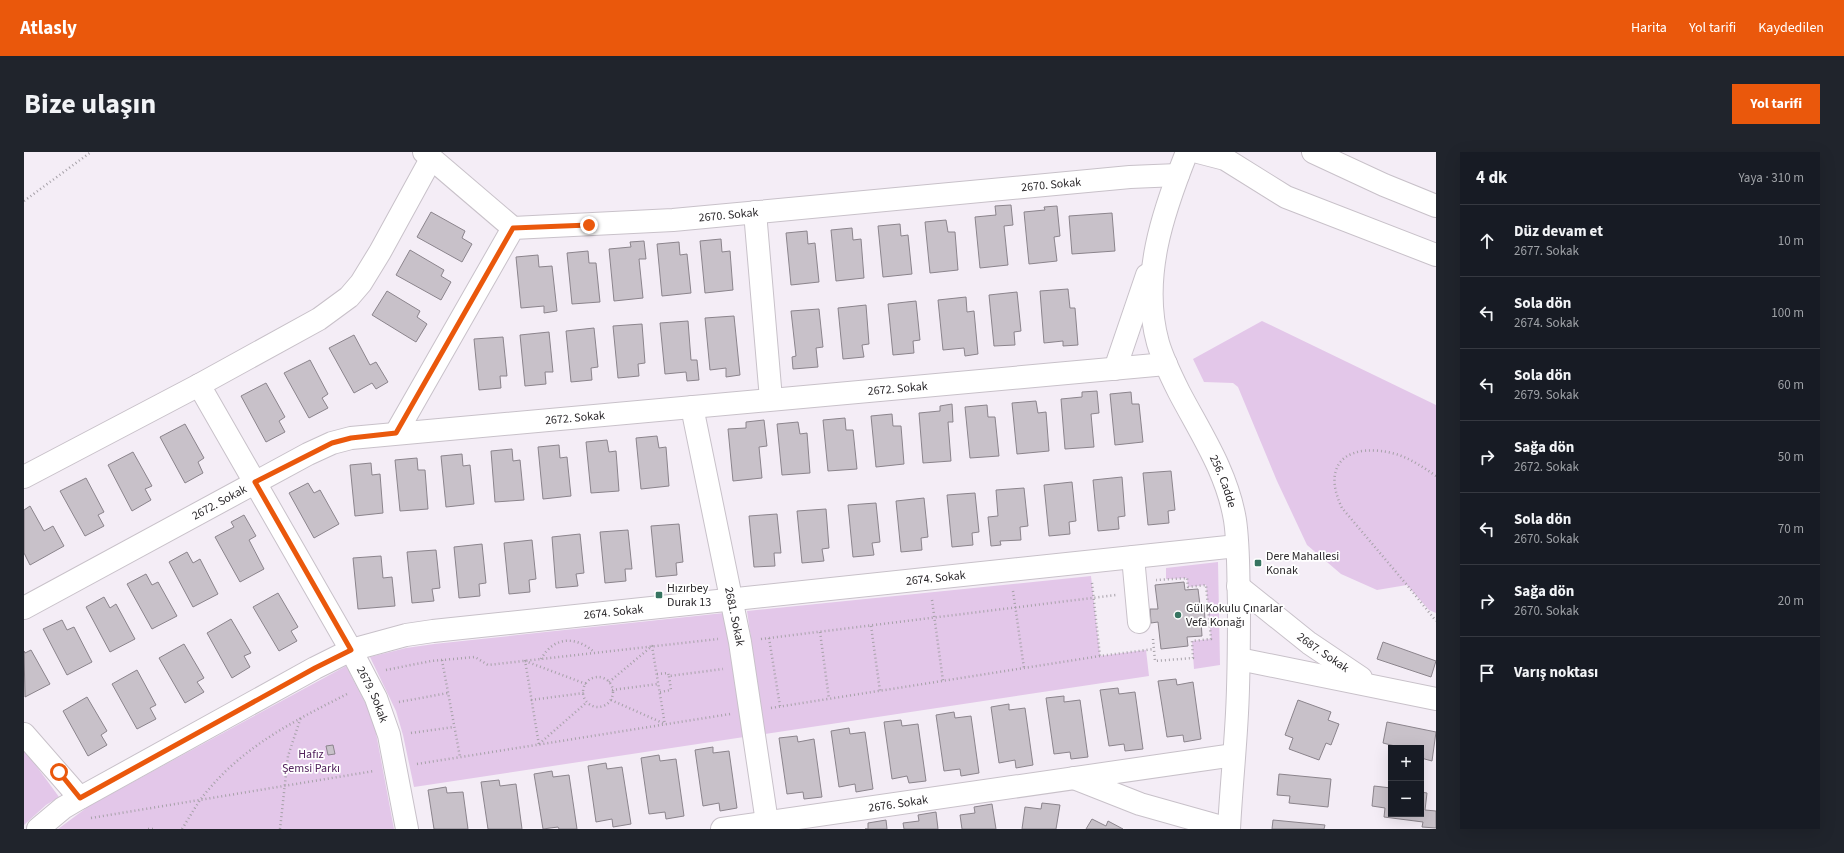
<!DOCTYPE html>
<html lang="tr">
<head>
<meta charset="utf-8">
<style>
  :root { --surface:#171b24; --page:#20242c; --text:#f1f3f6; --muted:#9ea1a6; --line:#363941; --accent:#ea580c }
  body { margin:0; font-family:"Source Sans 3",sans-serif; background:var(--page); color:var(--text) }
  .controls { position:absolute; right:12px; bottom:12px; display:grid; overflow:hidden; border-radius:0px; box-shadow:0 4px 16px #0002 }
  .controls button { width:36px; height:36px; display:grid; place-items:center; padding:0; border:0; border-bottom:1px solid var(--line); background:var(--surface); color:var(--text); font:20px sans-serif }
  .stop { position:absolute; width:12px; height:12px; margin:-9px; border:3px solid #ea580c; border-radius:50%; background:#fff }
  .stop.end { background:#ea580c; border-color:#fff; box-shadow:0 1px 4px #0008 }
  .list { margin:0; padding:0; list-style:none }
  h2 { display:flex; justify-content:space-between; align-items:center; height:52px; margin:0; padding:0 16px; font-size:17px }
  h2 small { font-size:13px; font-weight:400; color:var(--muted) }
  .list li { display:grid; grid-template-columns:26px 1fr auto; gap:12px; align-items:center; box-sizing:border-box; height:72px; padding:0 16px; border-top:1px solid var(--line) }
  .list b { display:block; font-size:15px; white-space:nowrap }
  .list p { margin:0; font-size:13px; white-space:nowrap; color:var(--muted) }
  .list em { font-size:13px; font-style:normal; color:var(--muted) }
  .icon { flex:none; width:22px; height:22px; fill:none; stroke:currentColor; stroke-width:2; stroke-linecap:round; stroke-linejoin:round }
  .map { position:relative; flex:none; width:1412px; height:677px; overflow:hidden; border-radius:0px }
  header { display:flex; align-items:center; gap:24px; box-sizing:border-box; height:56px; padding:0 20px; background:var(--accent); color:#fff }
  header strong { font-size:19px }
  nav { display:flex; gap:22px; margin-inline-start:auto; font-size:14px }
  .intro { display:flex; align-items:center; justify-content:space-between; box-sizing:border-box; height:96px; padding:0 24px }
  h1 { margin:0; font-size:28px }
  .button { padding:10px 18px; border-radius:0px; background:var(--accent); color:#fff; font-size:14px; font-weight:700 }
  main { display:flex; gap:24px; padding:0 24px }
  aside { flex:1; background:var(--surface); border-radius:0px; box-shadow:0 4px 16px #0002 }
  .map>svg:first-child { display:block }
</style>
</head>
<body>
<header>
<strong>Atlasly</strong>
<nav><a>Harita</a><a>Yol tarifi</a><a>Kaydedilen</a></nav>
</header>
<div class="intro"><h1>Bize ulaşın</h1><a class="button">Yol tarifi</a></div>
<main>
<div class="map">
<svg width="1412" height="677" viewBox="0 0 1412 677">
  <rect width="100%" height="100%" fill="#f4edf6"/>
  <g fill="#e3c7e9">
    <polygon points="1238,169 1412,253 1412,461 1405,458 1383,433 1353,438 1317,422 1283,393 1253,329 1214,235 1209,231 1180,230 1169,207"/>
    <polygon points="1194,410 1196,513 1170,517 1168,489 1187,487 1182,433 1164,435 1163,426 1142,427 1142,416"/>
    <polygon points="1067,424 1076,504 1122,498 1125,524 741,582 723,459"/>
    <polygon points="700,461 720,585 390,635 379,583 372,559 346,505 382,496 410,492"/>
    <polygon points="322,514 345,558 352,581 370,677 34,677 65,654"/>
    <polygon points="0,597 35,645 22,653 0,673"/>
  </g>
  <g fill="#c8c1c9" stroke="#8b848c">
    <polygon points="987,53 989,73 980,74 984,113 956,116 951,65 972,63 971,54"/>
    <polygon points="1033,54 1036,84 1030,85 1033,109 1005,112 1000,60 1021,58 1020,55"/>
    <polygon points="407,60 441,79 438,86 448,92 438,110 393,85"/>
    <polygon points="1088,61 1091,99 1048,102 1045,64"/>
    <polygon points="922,68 924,80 931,80 934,118 906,121 901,70"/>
    <polygon points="876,72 877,84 884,83 888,122 859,125 854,74"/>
    <polygon points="828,76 829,88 837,87 840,126 812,129 807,78"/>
    <polygon points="783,79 784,92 791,91 795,130 767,133 762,81"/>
    <polygon points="697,87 698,100 706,99 709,138 681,141 676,89"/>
    <polygon points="620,89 622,107 615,107 619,146 590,149 585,97 607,95 606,90"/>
    <polygon points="655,90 656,103 663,102 667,141 638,144 633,92"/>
    <polygon points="386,98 420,118 417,124 427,130 417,148 372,123"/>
    <polygon points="564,99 565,111 572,111 576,150 548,152 543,101"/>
    <polygon points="514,103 515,115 528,114 533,159 520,161 520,154 497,156 492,105"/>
    <polygon points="1044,137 1046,156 1051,156 1054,193 1039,194 1039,189 1020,191 1016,139"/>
    <polygon points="363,139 396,159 393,165 403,172 392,190 348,163"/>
    <polygon points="993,140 997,179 990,180 991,193 970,194 965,143"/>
    <polygon points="942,145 943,160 950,159 954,202 941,204 940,196 919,198 914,148"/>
    <polygon points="892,149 896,188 889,189 890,201 869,203 864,152"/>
    <polygon points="842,153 845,192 838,193 840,205 819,207 814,156"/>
    <polygon points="795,157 799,195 792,196 794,215 769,217 768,205 772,204 767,159"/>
    <polygon points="710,164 716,223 702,225 702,216 686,218 681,166"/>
    <polygon points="664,169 667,208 673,208 675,228 663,229 662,220 641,222 636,171"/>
    <polygon points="618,172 621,211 614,212 615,224 594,226 589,174"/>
    <polygon points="570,176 574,215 567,216 568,228 547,230 542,179"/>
    <polygon points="525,180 529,220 521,220 522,232 501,234 496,183"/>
    <polygon points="330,183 346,213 352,210 364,230 352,237 348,231 330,241 305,196"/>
    <polygon points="479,185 483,224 476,224 477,236 455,238 450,187"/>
    <polygon points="286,208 304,242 298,246 304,256 285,266 260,221"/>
    <polygon points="242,231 261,265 255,269 261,280 242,290 217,244"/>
    <polygon points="1073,239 1075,261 1067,262 1070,295 1041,297 1037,247 1058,245 1058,240"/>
    <polygon points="1107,240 1108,252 1115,252 1119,290 1091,293 1086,242"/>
    <polygon points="1012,249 1014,261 1022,260 1025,299 993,302 988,251"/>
    <polygon points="928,252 929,270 924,270 927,309 899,311 895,261 916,259 916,254"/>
    <polygon points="963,253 964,265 971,265 975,304 946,306 941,255"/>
    <polygon points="868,262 869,274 877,274 880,312 852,315 847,264"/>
    <polygon points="821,266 822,278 829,278 833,317 804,319 799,268"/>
    <polygon points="740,268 743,294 735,295 738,326 709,329 704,277 722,276 722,270"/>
    <polygon points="774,270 776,282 783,281 786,321 758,323 753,272"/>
    <polygon points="161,272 180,306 174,310 179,321 161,331 136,285"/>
    <polygon points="633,284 635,296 642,295 645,334 617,337 612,286"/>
    <polygon points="583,288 585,300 592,299 595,339 567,341 562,290"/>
    <polygon points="535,293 536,306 543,305 547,344 519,347 514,295"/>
    <polygon points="488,297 489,309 496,308 500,348 471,350 467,299"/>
    <polygon points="109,300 128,334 121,337 127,348 108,359 84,313"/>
    <polygon points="438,302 439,314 446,313 450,352 422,355 417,304"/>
    <polygon points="393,306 394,318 401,318 404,357 376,359 371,308"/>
    <polygon points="347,311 348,323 356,322 359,361 331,364 326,313"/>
    <polygon points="1147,319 1151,358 1144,359 1145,371 1124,373 1119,321"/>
    <polygon points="1098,325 1101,364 1094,365 1095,377 1074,379 1069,328"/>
    <polygon points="62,326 80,360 74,363 80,374 61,384 36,339"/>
    <polygon points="1048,330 1052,369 1045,370 1046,382 1025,384 1020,333"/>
    <polygon points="284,331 290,341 296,338 315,372 290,386 265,341"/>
    <polygon points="1000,336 1004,374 996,375 997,388 976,389 977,393 967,394 964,365 974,364 972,338"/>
    <polygon points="951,341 955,380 948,381 949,393 928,395 923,343"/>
    <polygon points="900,346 904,385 897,386 898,398 877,400 872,349"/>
    <polygon points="852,351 856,390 848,391 850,403 829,405 824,353"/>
    <polygon points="6,354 20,379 29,374 40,394 6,413 0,401 0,358"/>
    <polygon points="802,357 805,396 798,397 800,409 778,411 773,359"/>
    <polygon points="753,362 757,401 750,401 751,414 730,415 725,364"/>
    <polygon points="220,363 232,384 225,388 240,417 216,430 191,385 210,375 207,370"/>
    <polygon points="655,372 659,410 652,411 653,423 632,425 627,374"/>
    <polygon points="604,378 608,417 601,417 602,429 581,431 576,380"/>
    <polygon points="556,382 560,421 552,422 554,434 532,436 528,385"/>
    <polygon points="508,388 512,427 505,428 506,440 485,442 480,391"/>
    <polygon points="458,392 462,431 455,432 456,444 435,446 430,395"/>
    <polygon points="412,398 416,436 408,437 410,449 388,451 383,400"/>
    <polygon points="163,400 169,411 176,407 194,442 169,455 145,410"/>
    <polygon points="357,404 359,426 368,425 371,454 334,457 329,406"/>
    <polygon points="122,422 128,433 134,430 153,464 128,477 103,432"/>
    <polygon points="1160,430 1161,438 1174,437 1176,453 1180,453 1181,468 1177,469 1178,484 1163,485 1164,494 1137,497 1134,470 1127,471 1126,457 1134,457 1131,433"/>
    <polygon points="254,441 274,475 267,479 273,489 255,499 229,455"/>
    <polygon points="80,445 86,456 92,452 111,487 86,500 62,455"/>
    <polygon points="207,467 227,501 220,504 226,515 208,526 183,481"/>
    <polygon points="38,468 43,478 50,475 68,510 43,523 19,477"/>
    <polygon points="1359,490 1412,509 1407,525 1353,507"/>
    <polygon points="160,492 180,526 173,530 180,540 161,551 135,506"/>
    <polygon points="7,498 26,532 1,545 0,499 1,501"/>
    <polygon points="113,518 132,553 126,556 132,567 113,577 88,532"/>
    <polygon points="1152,527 1153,533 1169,530 1177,587 1160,590 1159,583 1143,585 1134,529"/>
    <polygon points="1094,536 1095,542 1111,540 1119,597 1101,599 1100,592 1085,594 1076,538"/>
    <polygon points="1040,544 1040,550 1056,548 1064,605 1047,607 1046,600 1030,602 1022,546"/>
    <polygon points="63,545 83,579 77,583 83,593 64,604 39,559"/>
    <polygon points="1274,548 1307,560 1304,568 1315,572 1307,593 1302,591 1295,608 1265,597 1269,586 1261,583"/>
    <polygon points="985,552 985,558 1001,556 1009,613 992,616 991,608 975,611 967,555"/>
    <polygon points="930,560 931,566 947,564 955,621 937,624 936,617 920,619 912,563"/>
    <polygon points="877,568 878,574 894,572 902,629 885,631 883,624 868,627 860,570"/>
    <polygon points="1363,570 1412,580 1408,609 1397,606 1397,596 1370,596 1371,594 1359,591"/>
    <polygon points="825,576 826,582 841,580 849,637 832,640 831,632 815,635 807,579"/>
    <polygon points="773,584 774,590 790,587 798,645 780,647 779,640 763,642 755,586"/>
    <polygon points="309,593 311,602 304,603 302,594"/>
    <polygon points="689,595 689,601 705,599 713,656 696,659 695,651 679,654 671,598"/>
    <polygon points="635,603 636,609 652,607 660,664 642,667 641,660 625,662 617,606"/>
    <polygon points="582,611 583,617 598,615 607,672 589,675 588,667 572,670 564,614"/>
    <polygon points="528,619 529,625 545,623 553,677 535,677 534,675 519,677 510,622"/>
    <polygon points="1255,622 1307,627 1304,655 1265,651 1266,644 1253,643"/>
    <polygon points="475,628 476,634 492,632 498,677 464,677 457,630"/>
    <polygon points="1350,634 1367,636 1367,662 1397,662 1397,640 1403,641 1401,658 1412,659 1412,676 1398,675 1399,670 1360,665 1361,656 1348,654"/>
    <polygon points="422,635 423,641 439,640 444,677 410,677 404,638"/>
    <polygon points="1018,651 1036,653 1032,677 998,677 1001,655 1017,657"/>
    <polygon points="968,652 972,677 938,677 936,663 951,661 950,655"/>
    <polygon points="912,660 914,677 880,677 879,671 895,669 894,663"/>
    <polygon points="1068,667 1082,674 1084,669 1099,677 1062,677"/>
    <polygon points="862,668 863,677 841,677 844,677 844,671"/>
    <polygon points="1249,668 1301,673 1300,677 1248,677"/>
  </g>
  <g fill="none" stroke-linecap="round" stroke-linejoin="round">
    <g stroke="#c8c1c9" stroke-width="24">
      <g id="minor">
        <polyline points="400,0 489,76"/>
        <path id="s1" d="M 1163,0 C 1139,60 1116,126 1134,191 C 1139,208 1147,224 1155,240 C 1177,282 1203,320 1211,368 C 1215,395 1214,424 1215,452 C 1215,489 1215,525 1213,561 C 1211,600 1207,638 1205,677"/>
        <polyline points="1174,0 1201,7 1262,45 1412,103"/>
        <polyline points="1289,0 1360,33 1412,54"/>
        <polyline points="731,60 747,247"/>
        <polyline points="1091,217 1123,123"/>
        <path id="s2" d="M 175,233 L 327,498 L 352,546 L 365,583 L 383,677"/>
        <path id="s3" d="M 668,255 L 716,490 L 744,677"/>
        <path id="s4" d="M 372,281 L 489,76 L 649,68 L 1106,25 L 1154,23"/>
        <polyline points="0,325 175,233 295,167 325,145 337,131 356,100 407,7"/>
        <polyline points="1109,405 1115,470"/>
        <path id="s5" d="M 1214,434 L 1285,491 L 1337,526"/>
        <path id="s6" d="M 0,456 L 284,302 L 308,291 L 327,286 L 1142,212"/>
        <polyline points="1215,507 1412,547"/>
        <polyline points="0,582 56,646"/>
        <polyline points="1050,626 1116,652 1205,677"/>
        <path id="s7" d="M 14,677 L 39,656 L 56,646 L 291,516 L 327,498 L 382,483 L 409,479 L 1213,394"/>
        <path id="s8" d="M 698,677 L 1210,603"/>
      </g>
    </g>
    <g stroke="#a6a1a8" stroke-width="2.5" stroke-dasharray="1 3" stroke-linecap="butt">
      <polyline points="0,49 67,0"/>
      <path d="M 1412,324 C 1399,315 1387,307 1372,302 C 1328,290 1295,308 1318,356 L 1383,433 L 1412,469"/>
      <polyline points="1068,431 1076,504"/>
      <polyline points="989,439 1000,516"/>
      <polyline points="908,448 919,529"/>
      <polyline points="1185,460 1194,459"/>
      <polyline points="847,474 856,539"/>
      <polyline points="796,480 805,547"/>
      <polyline points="745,486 756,554"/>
      <polyline points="737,487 1092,443"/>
      <polyline points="1129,487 1131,509 1169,506 1168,489 1187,487 1182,433 1164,435 1163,426 1132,428"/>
      <path d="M 517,507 C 530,484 552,484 570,500"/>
      <polyline points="418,508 436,605"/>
      <polyline points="501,508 515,593"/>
      <polyline points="501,509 562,532"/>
      <polyline points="362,518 407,509 451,505 464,513 694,487"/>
      <polyline points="633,522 644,521 645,524 699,517"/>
      <circle cx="574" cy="540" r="15"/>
      <polyline points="585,530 628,494 641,573"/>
      <polyline points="588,538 634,532"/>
      <polyline points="636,540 647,538 645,524"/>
      <polyline points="507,548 560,541"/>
      <polyline points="587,548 641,572"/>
      <polyline points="375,550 424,541"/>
      <polyline points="747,556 1076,504 1130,497"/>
      <polyline points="387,581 430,575"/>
      <polyline points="515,592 563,550"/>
      <polyline points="393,612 706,562"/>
      <polyline points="67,666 350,619"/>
      <polyline points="124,677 131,677"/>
      <path d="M 158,677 C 167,663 174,649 185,637 C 223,592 274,567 325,541"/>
      <polyline points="256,677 264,604 277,565"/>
    </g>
    <use href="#minor" stroke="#fff" stroke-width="22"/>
  </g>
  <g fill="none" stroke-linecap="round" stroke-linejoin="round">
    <polyline stroke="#ea580c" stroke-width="5" points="35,620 56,646 291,516 327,498 231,330 308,291 327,286 372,281 489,76 565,73"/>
  </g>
  <g fill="#377461" stroke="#fff" stroke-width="1.5">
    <rect x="1230" y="407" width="8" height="8" rx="2"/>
    <rect x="631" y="439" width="8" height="8" rx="2"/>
    <circle cx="1154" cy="463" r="4"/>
  </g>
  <g text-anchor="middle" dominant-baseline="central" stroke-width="3.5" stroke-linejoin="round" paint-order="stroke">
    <g font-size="12" fill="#2b282b" stroke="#fff">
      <text stroke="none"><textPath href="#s4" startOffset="776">2670. Sokak</textPath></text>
      <text stroke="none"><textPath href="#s4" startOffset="452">2670. Sokak</textPath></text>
      <text stroke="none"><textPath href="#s6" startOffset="918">2672. Sokak</textPath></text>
      <text stroke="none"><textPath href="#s6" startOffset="594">2672. Sokak</textPath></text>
      <text stroke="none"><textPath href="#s1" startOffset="350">256. Cadde</textPath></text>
      <text stroke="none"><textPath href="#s6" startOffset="222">2672. Sokak</textPath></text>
      <text stroke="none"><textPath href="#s7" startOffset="951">2674. Sokak</textPath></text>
      <text stroke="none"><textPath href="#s7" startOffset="627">2674. Sokak</textPath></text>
      <text stroke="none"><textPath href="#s3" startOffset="214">2681. Sokak</textPath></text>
      <text stroke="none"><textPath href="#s5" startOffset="108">2687. Sokak</textPath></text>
      <text stroke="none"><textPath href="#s2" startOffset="355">2679. Sokak</textPath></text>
      <text stroke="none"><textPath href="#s8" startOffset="178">2676. Sokak</textPath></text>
    </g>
    <g font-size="12" fill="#2b282b" stroke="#fff" text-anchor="start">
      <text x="1242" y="404">Dere Mahallesi<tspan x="1242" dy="14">Konak</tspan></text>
      <text x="643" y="436">Hızırbey<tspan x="643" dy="14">Durak 13</tspan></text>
      <text x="1162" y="456">Gül Kokulu Çınarlar<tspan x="1162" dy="14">Vefa Konağı</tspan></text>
    </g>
    <g font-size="12" fill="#53235d" stroke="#fff">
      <text x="287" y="602">Hafız<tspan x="287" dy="14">Şemsi Parkı</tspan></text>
    </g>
  </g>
</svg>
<div class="controls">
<button>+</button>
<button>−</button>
</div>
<div class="stop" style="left:35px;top:620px"></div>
<div class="stop end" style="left:565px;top:73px"></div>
</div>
<aside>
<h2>4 dk<small>Yaya · 310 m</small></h2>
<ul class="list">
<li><svg class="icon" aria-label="ahead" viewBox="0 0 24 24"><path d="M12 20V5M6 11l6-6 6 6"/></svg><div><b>Düz devam et</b><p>2677. Sokak</p></div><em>10 m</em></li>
<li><svg class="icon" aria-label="left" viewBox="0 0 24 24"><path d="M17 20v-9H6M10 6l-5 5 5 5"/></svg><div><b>Sola dön</b><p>2674. Sokak</p></div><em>100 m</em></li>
<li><svg class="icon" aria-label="left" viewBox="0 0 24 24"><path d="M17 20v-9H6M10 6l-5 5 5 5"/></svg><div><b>Sola dön</b><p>2679. Sokak</p></div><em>60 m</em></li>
<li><svg class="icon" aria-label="right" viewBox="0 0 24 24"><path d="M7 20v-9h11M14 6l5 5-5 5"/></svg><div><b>Sağa dön</b><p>2672. Sokak</p></div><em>50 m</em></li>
<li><svg class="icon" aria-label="left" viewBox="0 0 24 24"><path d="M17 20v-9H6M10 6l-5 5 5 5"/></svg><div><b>Sola dön</b><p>2670. Sokak</p></div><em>70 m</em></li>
<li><svg class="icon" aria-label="right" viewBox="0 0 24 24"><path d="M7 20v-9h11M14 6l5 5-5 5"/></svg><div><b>Sağa dön</b><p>2670. Sokak</p></div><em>20 m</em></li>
<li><svg class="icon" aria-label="arrive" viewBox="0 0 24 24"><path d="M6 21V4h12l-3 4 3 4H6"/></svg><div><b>Varış noktası</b></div></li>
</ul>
</aside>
</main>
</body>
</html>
